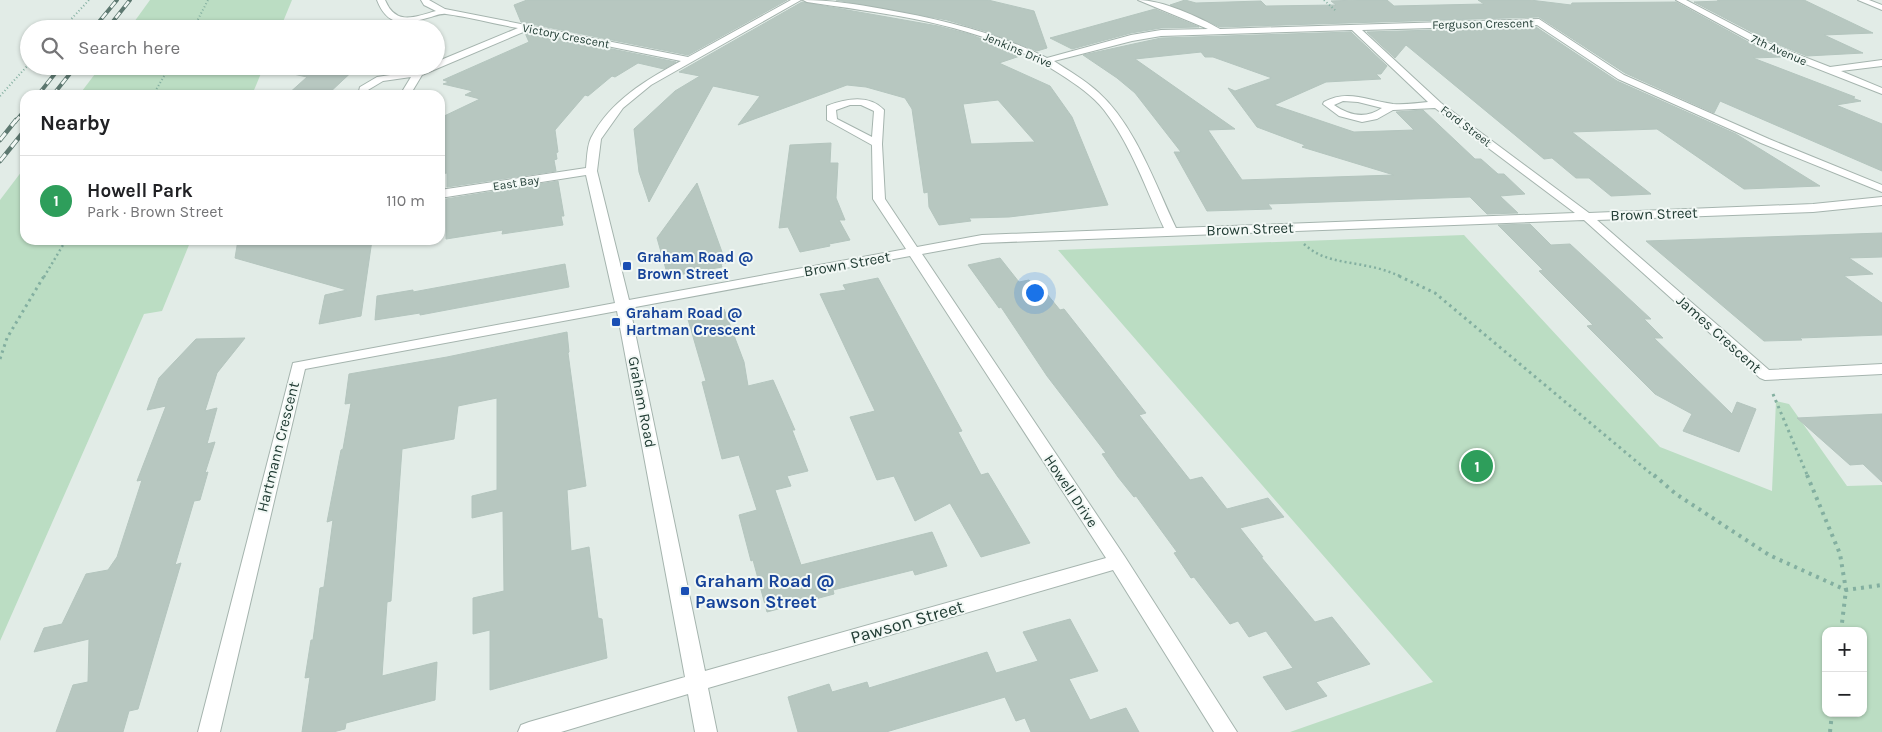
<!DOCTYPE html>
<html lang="en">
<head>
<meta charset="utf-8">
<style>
  :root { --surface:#fff; --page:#f2f2f2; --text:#202124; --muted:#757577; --line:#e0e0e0; --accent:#111827 }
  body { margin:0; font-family:Karla,sans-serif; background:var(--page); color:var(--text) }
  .controls { position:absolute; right:15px; bottom:15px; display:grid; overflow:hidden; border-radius:10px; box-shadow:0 1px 4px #0004 }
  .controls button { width:45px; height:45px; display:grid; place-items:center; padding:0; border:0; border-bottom:1px solid var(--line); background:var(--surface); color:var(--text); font:25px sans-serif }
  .you { position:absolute; left:1034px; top:292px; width:18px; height:18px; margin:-12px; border:4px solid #fff; border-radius:50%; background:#1a73e8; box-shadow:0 0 0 8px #1a73e833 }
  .badge { display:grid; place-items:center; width:32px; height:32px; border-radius:50%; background:var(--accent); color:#fff; font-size:16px; font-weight:700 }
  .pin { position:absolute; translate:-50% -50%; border:2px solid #fff; box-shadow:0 1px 5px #0006 }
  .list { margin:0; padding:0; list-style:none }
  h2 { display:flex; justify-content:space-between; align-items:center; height:65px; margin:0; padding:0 20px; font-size:21px }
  h2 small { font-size:16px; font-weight:400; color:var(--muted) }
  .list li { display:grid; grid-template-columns:32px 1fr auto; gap:15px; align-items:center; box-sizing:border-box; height:90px; padding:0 20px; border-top:1px solid var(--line) }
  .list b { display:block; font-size:19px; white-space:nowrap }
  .list p { margin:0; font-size:16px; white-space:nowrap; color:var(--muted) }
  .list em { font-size:16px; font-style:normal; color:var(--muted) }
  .icon { flex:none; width:28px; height:28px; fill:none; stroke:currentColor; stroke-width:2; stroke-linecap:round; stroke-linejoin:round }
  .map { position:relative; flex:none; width:1882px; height:732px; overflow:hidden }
  .search { position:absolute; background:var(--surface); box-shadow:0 1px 4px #0004; left:20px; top:20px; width:425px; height:55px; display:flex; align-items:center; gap:12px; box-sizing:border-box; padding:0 18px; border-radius:28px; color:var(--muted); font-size:19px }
  .panel { position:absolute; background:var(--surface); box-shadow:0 1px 4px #0004; left:20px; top:90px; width:425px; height:155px; border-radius:15px }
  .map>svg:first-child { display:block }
</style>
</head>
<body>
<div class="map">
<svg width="1882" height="732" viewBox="0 0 1882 732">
  <rect width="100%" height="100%" fill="#e2ece7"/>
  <g fill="#bbddc3" fill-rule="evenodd">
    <polygon points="150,0 292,0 280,29 129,29"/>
    <polygon points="101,66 264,66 252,95 79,95"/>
    <polygon points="25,167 25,240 191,240 162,311 144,314 0,641 0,200"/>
    <path d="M 1464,235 L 1660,447 L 1772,491 L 1776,401 L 1789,404 L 1847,486 L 1882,485 L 1882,732 L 1290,732 L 1433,682 L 1058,250 ZM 1826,631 L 1863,631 L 1863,713 L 1826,713 Z"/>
  </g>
  <g fill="#b7c7c0" stroke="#b4c5be" fill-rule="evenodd">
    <polygon points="527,0 787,0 688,55 521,22 514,5"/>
    <polygon points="836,0 988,0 1034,11 1047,48 1037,51 988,32 947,20"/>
    <polygon points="1185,0 1196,3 1261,1 1266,6 1336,5 1331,1 1357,0 1387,0 1394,6 1484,4 1478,0 1530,0 1571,5 1572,3 1676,2 1761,49 1782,57 1753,58 1855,97 1852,98 1861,101 1836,105 1882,124 1882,171 1720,101 1714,113 1625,73 1539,17 1220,27 1170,5"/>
    <polygon points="1717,0 1804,0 1873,33 1824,35 1863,53 1807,56 1769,41 1694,2 1720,1"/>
    <path d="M 802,2 L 938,26 L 969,34 L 1023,55 L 999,63 L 1050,86 L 1072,117 L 1108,205 L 1009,217 L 969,218 L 971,221 L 939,225 L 929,207 L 928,192 L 924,193 L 912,109 L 905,98 L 866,87 L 847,85 L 738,125 L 760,96 L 713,86 L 649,202 L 639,172 L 634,129 L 675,91 L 700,76 L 679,72 ZM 998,100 L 1035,142 L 971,144 L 963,104 Z"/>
    <polygon points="1155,9 1199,27 1161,28 1131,33 1072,49 1050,38"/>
    <polygon points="1536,27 1617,81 1736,134 1820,186 1744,189 1657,129 1572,132 1651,194 1611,196 1589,178 1576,178 1552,158 1544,159 1406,45 1395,58 1367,32"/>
    <polygon points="528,32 676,62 664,69 638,63 615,77 612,76 588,96 585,95 555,130 558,152 556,153 557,159 554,160 556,171 447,187 447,173 440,174 440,118 480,99 465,95 473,91 443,84 449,82 443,80 529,42 525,33"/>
    <path d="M 1351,32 L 1387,66 L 1381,74 L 1376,74 L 1381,79 L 1326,82 L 1274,105 L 1354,132 L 1414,130 L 1396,112 L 1423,110 L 1475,159 L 1481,159 L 1498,174 L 1504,174 L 1525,194 L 1500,196 L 1518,213 L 1487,214 L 1470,197 L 1268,204 L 1272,209 L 1207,211 L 1174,152 L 1181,152 L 1135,93 L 1117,78 L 1083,55 L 1161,38 ZM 1201,52 L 1205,57 L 1213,57 L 1272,78 L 1235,91 L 1228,88 L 1257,127 L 1305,145 L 1302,147 L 1394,175 L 1242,180 L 1208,130 L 1235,129 L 1135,59 Z"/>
    <polygon points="299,66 358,66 327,95 287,95 307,77 284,72"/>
    <polygon points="831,143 830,163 838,163 836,198 845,220 839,220 850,240 829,244 830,246 800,252 788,227 779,228 790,145"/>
    <polygon points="558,181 564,216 561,216 563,225 502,234 503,230 446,239 446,199"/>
    <polygon points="697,183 726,263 721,264 722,267 673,276 671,272 667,273 657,238"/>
    <polygon points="1530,224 1551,245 1570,244 1651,319 1644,319 1663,338 1654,338 1732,414 1737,402 1756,409 1739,452 1683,431 1692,414 1655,394 1587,326 1593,325 1539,271 1543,270 1498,225"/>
    <polygon points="1882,233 1882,257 1849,258 1873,274 1844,276 1882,303 1882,335 1800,338 1802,340 1764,341 1646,241"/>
    <polygon points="238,240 372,240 361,316 319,324 325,295 347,290 235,258"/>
    <polygon points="1000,258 1019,282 1029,280 1042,295 1047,294 1060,310 1064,309 1146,413 1139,415 1190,480 1202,477 1227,509 1268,498 1284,517 1240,528 1263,557 1261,557 1315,622 1332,617 1370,664 1316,682 1327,696 1286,710 1263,677 1293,668 1266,631 1249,637 1238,621 1230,624 1194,577 1191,578 1174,553 1177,552 1136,496 1134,497 1118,477 1102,454 1106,453 1047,376 1001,307 999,308 968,265"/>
    <polygon points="565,264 569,287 420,315 420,313 375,320 377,296 413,290 413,292"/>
    <polygon points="878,278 962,431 958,432 981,475 988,473 1030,543 981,557 950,503 915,521 894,476 877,480 850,417 875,411 820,294 846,290 843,285"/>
    <polygon points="724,309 744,362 748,386 773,380 795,430 792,430 808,471 787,476 791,486 775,490 801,565 932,532 947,566 915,575 913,570 833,590 834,594 767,612 753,560 751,561 739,515 757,510 739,455 722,459 702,382 706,381 687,316"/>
    <polygon points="567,332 569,352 568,353 586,486 567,490 571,551 589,547 598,618 602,619 607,658 490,690 490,630 473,634 473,598 504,591 503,511 472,518 472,496 497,490 497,398 458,406 454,439 402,449 391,601 387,602 382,676 437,662 435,700 346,723 345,729 333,732 302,732 310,677 305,678 311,640 313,640 320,588 324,587 333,520 327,522 341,450 343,449 351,403 345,404 349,374 447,357"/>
    <polygon points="245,338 217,373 205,411 217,408 207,444 215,442 205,473 208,472 200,500 194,501 175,565 181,563 138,709 129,711 123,732 56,732 73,685 88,682 89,639 34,652 44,628 62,624 86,574 108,570 117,557 142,480 137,481 166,406 147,410 159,378 196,339"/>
    <polygon points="1882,414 1882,482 1863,464 1850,465 1797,418"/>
    <polygon points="1070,619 1098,671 1069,679 1090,720 1126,708 1139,732 1031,732 1025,718 1016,721 1005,697 886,732 798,732 788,697 829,684 832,692 867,682 869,688 987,652 996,673 1038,661 1023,632"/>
  </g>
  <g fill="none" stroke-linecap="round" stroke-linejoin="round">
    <g stroke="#a5b4ae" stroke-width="2">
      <g id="minor">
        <path d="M 377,0 L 385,0 C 396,26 414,17 436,11 L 424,5 L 421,0 L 429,0 L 445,9 L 688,57 L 791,0 L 801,0 L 651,85 L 623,108 L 601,139 L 597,171 L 629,300 L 906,249 L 873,199 L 872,145 L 827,120 L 827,106 C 845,99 869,94 884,110 L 882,144 L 885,199 L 917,247 L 982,235 L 1164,228 C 1146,189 1131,145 1104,110 C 1092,95 1077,85 1060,74 C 985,24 894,15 807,2 L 803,0 C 830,0 856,4 883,9 C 940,19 995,32 1047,58 L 1131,35 L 1161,30 L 1208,29 L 1138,0 C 1162,0 1199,17 1220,29 L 1539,19 L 1624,75 L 1769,139 L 1882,185 L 1882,192 L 1761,143 L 1618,79 L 1537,25 L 1362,30 L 1441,103 L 1589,213 L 1813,204 L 1882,197 L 1882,205 L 1813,212 L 1597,220 L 1769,370 L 1882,364 L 1882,374 L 1765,380 L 1760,378 L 1584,220 L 982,243 L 922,254 L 1125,557 L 1237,732 L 1214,732 L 1113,570 L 708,688 L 717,732 L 695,732 L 688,694 L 561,732 L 518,732 L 521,725 L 529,722 L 685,677 L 617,311 L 305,369 L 220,732 L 198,732 L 293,363 L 615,303 L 586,175 L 440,198 L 440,190 L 586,168 C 587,159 587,146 591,138 C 610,101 646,80 681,61 L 528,30 L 422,75 L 410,95 L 400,95 L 411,77 L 383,81 L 368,90 L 368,95 L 358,95 L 360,87 L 377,77 L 417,71 L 426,66 L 436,66 L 436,62 L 518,28 C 494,24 470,17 446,14 C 440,13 433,17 427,18 C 403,25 387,26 377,0 ZM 1352,30 L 1428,102 C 1417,103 1405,105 1393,104 C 1368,101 1348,89 1324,102 L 1323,104 L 1339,116 L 1362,122 L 1377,119 L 1393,110 L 1435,108 L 1575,213 L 1176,228 C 1155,184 1135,125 1098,92 C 1085,80 1069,71 1054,61 L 1132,41 L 1161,36 ZM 1343,101 L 1358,102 L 1382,108 C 1366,119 1350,116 1334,105 ZM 850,105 L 861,105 L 874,111 L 872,137 L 837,119 L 836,110 ZM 910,256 L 1106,558 L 705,671 L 630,308 Z"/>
        <polygon points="1676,0 1686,0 1768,43 1830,67 1882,60 1882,66 1841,71 1882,88 1882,94 1762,47"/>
        <polygon points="1858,0 1869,0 1882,5 1882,10"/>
      </g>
    </g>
    <g stroke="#83afa0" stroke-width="2" stroke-dasharray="1 2.5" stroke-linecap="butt">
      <polyline points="1324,0 1336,11"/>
      <polyline points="62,29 89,0"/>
      <polyline points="193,29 208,0"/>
      <polyline points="153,95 170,66"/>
      <polyline points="0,96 29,64"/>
    </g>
    <g stroke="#83afa0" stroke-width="2.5" stroke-dasharray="2 3" stroke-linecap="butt">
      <path d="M 1304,244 C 1322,261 1344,261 1367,266 C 1379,268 1391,272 1402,277"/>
      <polyline points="44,277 66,240"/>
    </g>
    <g stroke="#83afa0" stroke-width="3" stroke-dasharray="2.5 4" stroke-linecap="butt">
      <polyline points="1399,276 1435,293 1655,477"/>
      <polyline points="0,359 7,338 44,276"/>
      <polyline points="1773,394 1808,477"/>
    </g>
    <g stroke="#83afa0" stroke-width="4" stroke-dasharray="3 5" stroke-linecap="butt">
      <polyline points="1654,475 1676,494 1769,555 1846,590 1882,585"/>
      <polyline points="1807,475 1840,554 1846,590 1841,631"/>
      <polyline points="1830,732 1832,713"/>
    </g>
    <use href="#minor" fill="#fff" fill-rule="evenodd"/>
    <g stroke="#5d7870" stroke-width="4">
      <g id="rail-far1">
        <polyline points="93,29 117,0"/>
        <polyline points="107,29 130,0"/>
        <polyline points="38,95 61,66"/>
        <polyline points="53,95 76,66"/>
        <polyline points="15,122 25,110"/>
      </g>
    </g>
    <g stroke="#5d7870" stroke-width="4.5">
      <g id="rail">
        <polyline points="0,140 16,120"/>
        <polyline points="0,161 25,130"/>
      </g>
    </g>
    <use href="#rail-far1" stroke="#f2f8f5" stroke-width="2.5" stroke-dasharray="7" stroke-linecap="butt"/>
    <use href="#rail" stroke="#f2f8f5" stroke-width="3" stroke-dasharray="9" stroke-linecap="butt"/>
  </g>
  <g fill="#1a4fb4" stroke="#f2f8f5" stroke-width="2">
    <rect x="622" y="261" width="10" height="10" rx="2.5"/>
    <rect x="611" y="317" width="10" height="10" rx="2.5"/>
    <rect x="680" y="586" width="10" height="10" rx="2.5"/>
  </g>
  <g text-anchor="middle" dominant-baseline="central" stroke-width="4" stroke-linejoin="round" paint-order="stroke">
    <g font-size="12" fill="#223d35" stroke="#f2f8f5">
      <text transform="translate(1483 24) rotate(-1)">Ferguson Crescent</text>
      <text transform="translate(566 36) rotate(11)">Victory Crescent</text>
      <text transform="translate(1018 50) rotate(23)">Jenkins Drive</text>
      <text transform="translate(1779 50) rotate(24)">7th Avenue</text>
      <text transform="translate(1466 126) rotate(37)">Ford Street</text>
      <text transform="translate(516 183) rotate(-9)">East Bay</text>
    </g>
    <g font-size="15" fill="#223d35" stroke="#f2f8f5">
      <text transform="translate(1654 214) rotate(-2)">Brown Street</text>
      <text transform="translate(1250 229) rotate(-2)">Brown Street</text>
      <text transform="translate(847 264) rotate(-10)">Brown Street</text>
      <text transform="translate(1719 334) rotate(42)">James Crescent</text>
      <text transform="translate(642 402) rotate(79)">Graham Road</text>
      <text transform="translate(278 447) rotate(-76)">Hartmann Crescent</text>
      <text transform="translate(1071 491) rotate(56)">Howell Drive</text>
    </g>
    <g font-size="15" font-weight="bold" fill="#164399" stroke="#f2f8f5" text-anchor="start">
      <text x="637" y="257">Graham Road @<tspan x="637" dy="17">Brown Street</tspan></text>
      <text x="626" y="313">Graham Road @<tspan x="626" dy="17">Hartman Crescent</tspan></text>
    </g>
    <g font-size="18" font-weight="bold" fill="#164399" stroke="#f2f8f5" text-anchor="start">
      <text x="695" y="581">Graham Road @<tspan x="695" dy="21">Pawson Street</tspan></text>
    </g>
    <g font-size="18" fill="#223d35" stroke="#f2f8f5">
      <text transform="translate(907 622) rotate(-16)">Pawson Street</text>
    </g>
  </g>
</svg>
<div class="controls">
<button>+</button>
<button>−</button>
</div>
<div class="you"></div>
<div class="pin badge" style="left:1477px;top:466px;background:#2e9e5b">1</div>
<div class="search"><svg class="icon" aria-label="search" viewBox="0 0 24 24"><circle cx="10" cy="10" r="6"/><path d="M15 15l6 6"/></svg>Search here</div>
<section class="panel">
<h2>Nearby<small></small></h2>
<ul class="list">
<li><span class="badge" style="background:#2e9e5b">1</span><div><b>Howell Park</b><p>Park · Brown Street</p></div><em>110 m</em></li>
</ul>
</section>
</div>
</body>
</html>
